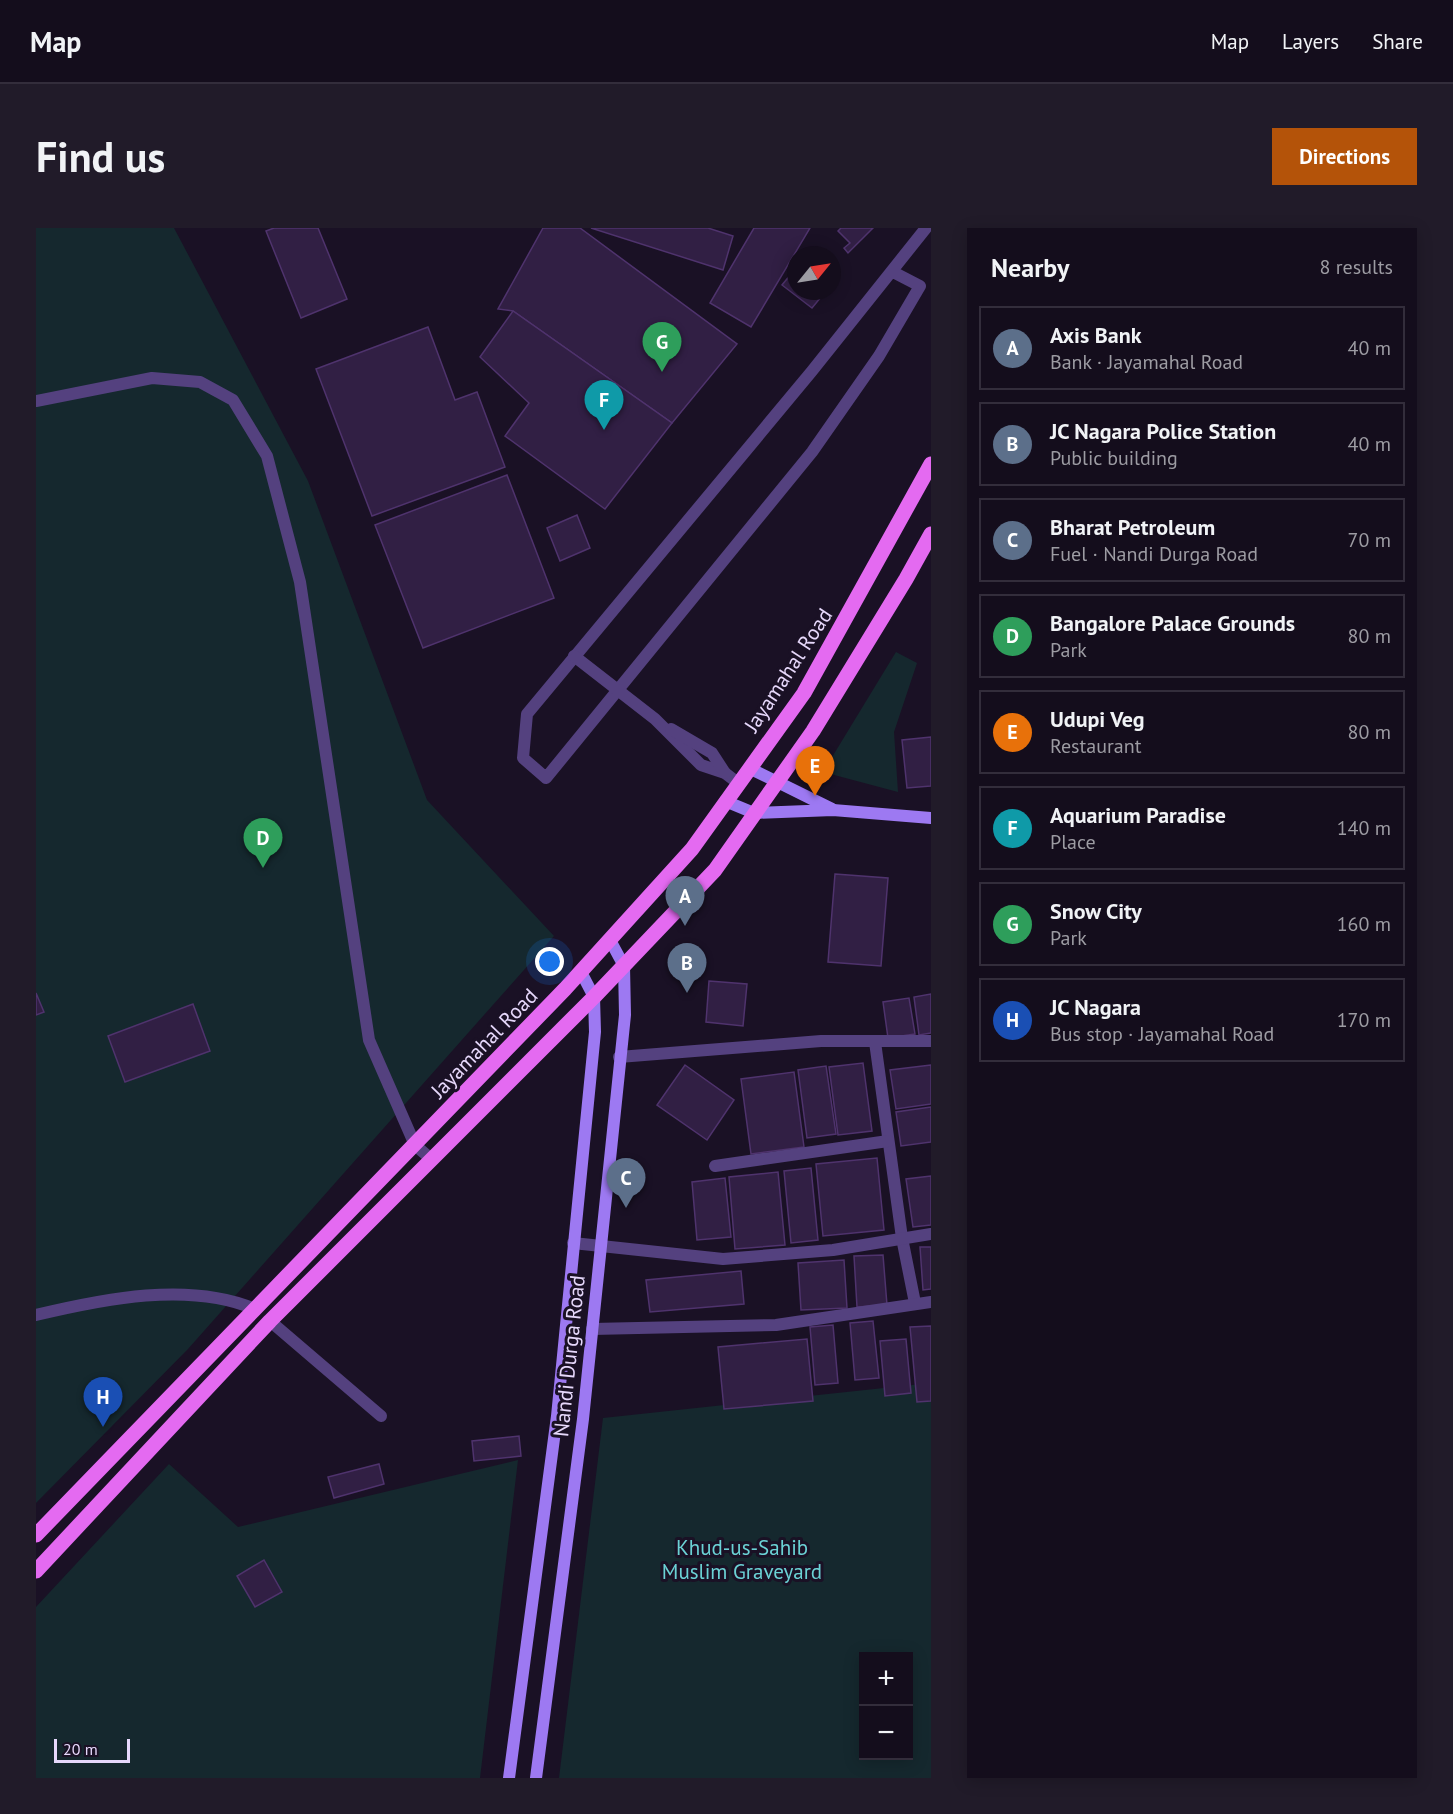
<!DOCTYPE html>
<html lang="en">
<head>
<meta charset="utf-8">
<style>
  :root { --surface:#140d1c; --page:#211b29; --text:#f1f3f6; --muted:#9d9ca3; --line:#332d3b; --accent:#b45309 }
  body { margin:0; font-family:"PT Sans",sans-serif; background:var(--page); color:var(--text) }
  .controls { position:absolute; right:18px; bottom:18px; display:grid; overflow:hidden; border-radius:0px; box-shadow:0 3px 15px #0003 }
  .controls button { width:54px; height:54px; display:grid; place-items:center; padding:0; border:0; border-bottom:2px solid var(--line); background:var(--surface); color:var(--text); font:30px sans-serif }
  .compass { position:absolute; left:751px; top:18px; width:54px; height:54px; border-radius:50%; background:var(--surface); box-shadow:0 3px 15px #0003; rotate:60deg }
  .scale { position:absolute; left:18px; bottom:15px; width:76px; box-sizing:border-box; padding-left:6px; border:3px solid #e6d8fb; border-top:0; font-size:16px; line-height:21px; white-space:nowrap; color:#e6d8fb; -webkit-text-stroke:4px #1a1125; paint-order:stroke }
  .you { position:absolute; left:514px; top:734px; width:21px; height:21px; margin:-15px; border:4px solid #fff; border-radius:50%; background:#1a73e8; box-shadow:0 0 0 9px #1a73e833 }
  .badge { display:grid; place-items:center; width:39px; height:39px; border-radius:50%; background:var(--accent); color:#fff; font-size:20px; font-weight:700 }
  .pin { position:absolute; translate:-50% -50px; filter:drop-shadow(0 2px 3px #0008) }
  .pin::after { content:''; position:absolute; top:32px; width:21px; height:18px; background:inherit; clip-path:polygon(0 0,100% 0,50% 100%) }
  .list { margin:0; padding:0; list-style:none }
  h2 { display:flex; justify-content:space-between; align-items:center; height:78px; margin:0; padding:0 24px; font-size:26px }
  h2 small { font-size:20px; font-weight:400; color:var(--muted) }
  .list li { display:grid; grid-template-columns:39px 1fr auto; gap:18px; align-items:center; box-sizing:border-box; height:84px; margin:0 12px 12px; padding:0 12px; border:2px solid var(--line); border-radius:0px }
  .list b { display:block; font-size:22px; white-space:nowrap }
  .list p { margin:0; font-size:20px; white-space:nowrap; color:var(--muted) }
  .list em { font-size:20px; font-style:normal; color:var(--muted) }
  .map { position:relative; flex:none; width:895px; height:1550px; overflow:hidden; border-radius:0px }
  header { display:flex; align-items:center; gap:36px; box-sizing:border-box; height:84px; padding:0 30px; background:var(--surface); border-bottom:2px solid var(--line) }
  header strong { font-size:28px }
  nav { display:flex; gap:33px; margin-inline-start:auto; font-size:21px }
  .intro { display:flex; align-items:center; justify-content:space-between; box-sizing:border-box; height:144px; padding:0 36px }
  h1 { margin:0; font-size:42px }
  .button { padding:15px 27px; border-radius:0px; background:var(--accent); color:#fff; font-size:21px; font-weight:700 }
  main { display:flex; gap:36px; padding:0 36px }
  aside { flex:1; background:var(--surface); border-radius:0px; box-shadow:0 3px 15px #0003 }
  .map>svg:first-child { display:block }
</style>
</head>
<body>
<header>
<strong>Map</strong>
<nav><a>Map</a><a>Layers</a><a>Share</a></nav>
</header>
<div class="intro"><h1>Find us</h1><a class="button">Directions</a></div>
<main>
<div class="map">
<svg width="895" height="1550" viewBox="0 0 895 1550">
  <rect width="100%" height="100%" fill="#1a1125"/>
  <g fill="#15282e" fill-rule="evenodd">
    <polygon points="0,0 138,0 272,253 391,572 518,708 152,1121 0,1275"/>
    <polygon points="860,424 881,435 858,504 862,564 787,544"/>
    <path d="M 895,1155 L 895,1550 L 523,1550 L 567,1190 ZM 828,1428 L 872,1428 L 872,1528 L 828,1528 Z"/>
    <polygon points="482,1232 444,1550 0,1550 0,1379 133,1236 202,1299"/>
  </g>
  <g fill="#311f44" stroke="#4f336d" stroke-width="1.5">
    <polygon points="238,0 282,0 311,71 265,90 230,3"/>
    <polygon points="507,0 544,0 701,116 636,195 477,83 462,81"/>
    <polygon points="555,0 672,0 697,8 687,42"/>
    <polygon points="718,0 774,0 715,99 674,75"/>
    <polygon points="805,0 837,0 812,25 808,20 814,15 802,3"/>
    <polygon points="760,40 760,63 790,63 776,80 746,57"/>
    <polygon points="477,83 636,195 569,281 469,208 493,175 444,129"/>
    <polygon points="392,99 419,172 441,164 469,239 336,288 280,141"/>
    <polygon points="471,247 518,370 387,420 339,297"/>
    <polygon points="541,287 554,320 524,333 511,300"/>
    <polygon points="895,509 895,558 871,560 866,512"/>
    <polygon points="799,646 852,650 845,738 792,734"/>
    <polygon points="673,753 711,756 707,798 670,794"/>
    <polygon points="0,765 8,784 0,787"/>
    <polygon points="895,766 895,805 883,807 878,769"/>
    <polygon points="873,770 879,806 852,810 847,774"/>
    <polygon points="157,776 174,823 89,854 72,808"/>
    <polygon points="827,835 836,903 802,907 793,839"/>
    <polygon points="649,837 698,872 671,912 621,877"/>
    <polygon points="895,837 895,876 860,881 854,842"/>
    <polygon points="790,838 800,906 771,910 762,842"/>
    <polygon points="758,844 768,919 715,926 705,851"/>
    <polygon points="895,879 895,914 865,918 860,884"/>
    <polygon points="841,930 848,1002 787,1008 780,936"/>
    <polygon points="775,940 782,1012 755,1015 748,943"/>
    <polygon points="742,944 749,1017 699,1021 693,949"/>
    <polygon points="895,948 895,997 877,999 870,951"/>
    <polygon points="689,950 695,1009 661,1012 656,954"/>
    <polygon points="884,1019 895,1019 895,1061 887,1062"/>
    <polygon points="847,1027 851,1077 821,1079 818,1028"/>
    <polygon points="808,1032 811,1080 765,1082 762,1035"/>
    <polygon points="705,1043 708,1076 614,1084 610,1052"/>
    <polygon points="837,1093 843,1150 819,1152 814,1095"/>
    <polygon points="797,1097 802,1155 779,1157 774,1099"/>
    <polygon points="895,1098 895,1173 881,1174 874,1099"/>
    <polygon points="771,1111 777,1173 688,1181 682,1119"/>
    <polygon points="870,1111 875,1165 849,1168 844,1113"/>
    <polygon points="483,1208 485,1228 438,1233 436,1213"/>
    <polygon points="343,1236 348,1256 298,1270 292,1249"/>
    <polygon points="228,1332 246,1364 219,1379 201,1348"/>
  </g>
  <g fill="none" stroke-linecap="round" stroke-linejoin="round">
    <g stroke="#54417f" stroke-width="12">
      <polyline points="857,44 884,58 843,128 776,224 510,550 487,530 491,486 776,143 890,0"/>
      <polyline points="0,173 116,150 164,154 197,172 231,228 264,354 333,812 379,917 395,931"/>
      <polyline points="538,428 619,491 665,537 689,545 702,555"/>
      <polyline points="635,501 676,525 689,545"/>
      <path d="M 0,1087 C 67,1071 153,1053 219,1081"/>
      <polyline points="234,1093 345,1188"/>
    </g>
    <g stroke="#54417f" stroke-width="12">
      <polyline points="839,814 866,1010 879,1075"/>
      <polyline points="583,829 785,813 895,813"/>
      <polyline points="679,938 852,913"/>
      <polyline points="537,1015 687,1031 797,1022 895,1006"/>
      <polyline points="556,1101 740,1097 895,1074"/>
    </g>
    <g stroke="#9d79f2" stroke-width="12">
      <polyline points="713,540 796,581"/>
      <polyline points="689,573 718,585 797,582 895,590"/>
      <polyline points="473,1550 521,1188 559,804 558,769 545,744"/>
      <polyline points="500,1550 547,1191 589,787 588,738 574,712"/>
    </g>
    <g stroke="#e46af1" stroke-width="15">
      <polyline points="0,1307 529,761 656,621 768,465 895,236"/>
      <polyline points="0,1343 234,1093 558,769 679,642 777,503 870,351 895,306"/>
    </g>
  </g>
  <g text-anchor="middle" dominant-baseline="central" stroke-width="6" stroke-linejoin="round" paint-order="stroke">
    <g font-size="21" fill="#e6d8fb" stroke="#1a1125">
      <text transform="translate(752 442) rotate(-57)">Jayamahal Road</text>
      <text transform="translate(448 815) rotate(-46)">Jayamahal Road</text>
      <text transform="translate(533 1128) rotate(-84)">Nandi Durga Road</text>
    </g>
    <g font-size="21" fill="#6bd2d5" stroke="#1a1125">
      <text x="706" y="1319">Khud-us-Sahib<tspan x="706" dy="24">Muslim Graveyard</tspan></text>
    </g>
  </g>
</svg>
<div class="controls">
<button>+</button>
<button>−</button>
</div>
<svg class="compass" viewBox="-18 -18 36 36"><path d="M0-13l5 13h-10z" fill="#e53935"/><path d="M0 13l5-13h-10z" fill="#9d9ca3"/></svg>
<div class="scale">20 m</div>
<div class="you"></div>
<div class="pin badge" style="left:649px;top:698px;background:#5c6f8a">A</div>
<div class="pin badge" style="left:651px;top:765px;background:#5c6f8a">B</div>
<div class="pin badge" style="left:590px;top:980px;background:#5c6f8a">C</div>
<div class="pin badge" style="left:227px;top:640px;background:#2e9e5b">D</div>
<div class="pin badge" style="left:779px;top:568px;background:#e8710a">E</div>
<div class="pin badge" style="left:568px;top:202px;background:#0f9aa8">F</div>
<div class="pin badge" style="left:626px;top:144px;background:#2e9e5b">G</div>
<div class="pin badge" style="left:67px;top:1199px;background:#1a4fb4">H</div>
</div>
<aside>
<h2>Nearby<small>8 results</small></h2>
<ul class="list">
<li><span class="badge" style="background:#5c6f8a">A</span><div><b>Axis Bank</b><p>Bank · Jayamahal Road</p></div><em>40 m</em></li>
<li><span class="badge" style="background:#5c6f8a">B</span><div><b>JC Nagara Police Station</b><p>Public building</p></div><em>40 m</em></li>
<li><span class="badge" style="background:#5c6f8a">C</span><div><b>Bharat Petroleum</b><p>Fuel · Nandi Durga Road</p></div><em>70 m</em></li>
<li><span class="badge" style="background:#2e9e5b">D</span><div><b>Bangalore Palace Grounds</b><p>Park</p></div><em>80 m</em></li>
<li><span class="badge" style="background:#e8710a">E</span><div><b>Udupi Veg</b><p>Restaurant</p></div><em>80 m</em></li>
<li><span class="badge" style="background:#0f9aa8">F</span><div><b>Aquarium Paradise</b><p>Place</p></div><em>140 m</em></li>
<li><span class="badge" style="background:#2e9e5b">G</span><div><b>Snow City</b><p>Park</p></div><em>160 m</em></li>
<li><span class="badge" style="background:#1a4fb4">H</span><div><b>JC Nagara</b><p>Bus stop · Jayamahal Road</p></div><em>170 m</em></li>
</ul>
</aside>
</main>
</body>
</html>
